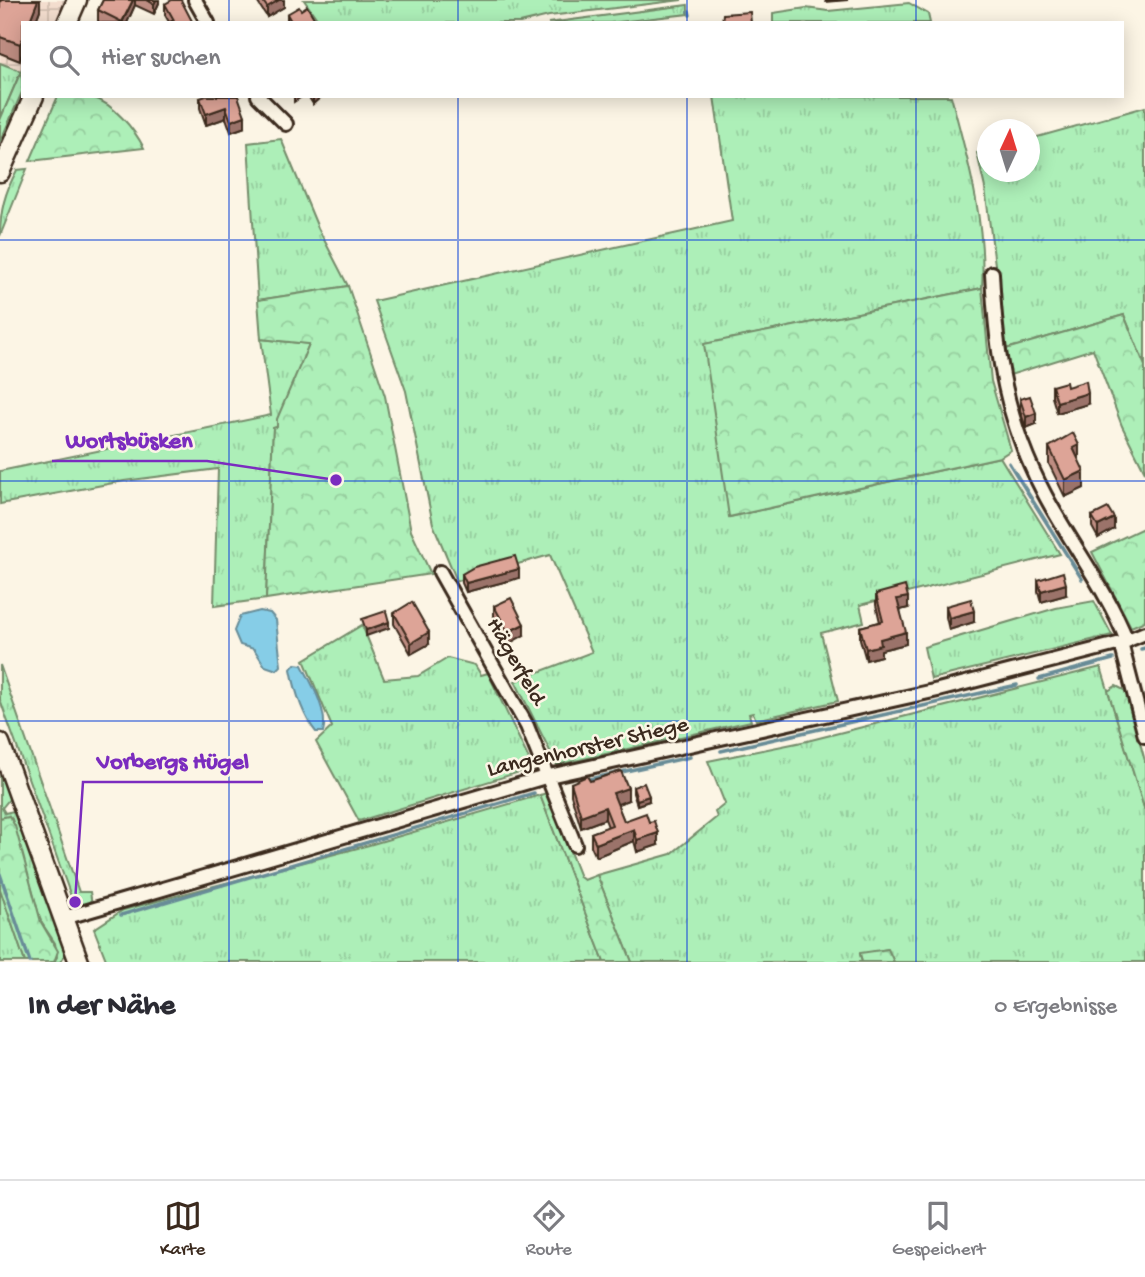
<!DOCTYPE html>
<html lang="de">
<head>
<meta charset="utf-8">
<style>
  :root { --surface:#fff; --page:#f2f2f3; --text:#2b2b33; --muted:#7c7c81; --line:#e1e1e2; --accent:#3b2a1e }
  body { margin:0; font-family:"Gochi Hand",sans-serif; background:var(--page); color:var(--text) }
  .compass { position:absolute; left:977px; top:119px; width:63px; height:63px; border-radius:50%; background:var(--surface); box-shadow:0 4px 18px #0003; rotate:4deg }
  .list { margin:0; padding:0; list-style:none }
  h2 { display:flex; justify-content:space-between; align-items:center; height:91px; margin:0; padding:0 28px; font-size:30px }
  h2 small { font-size:23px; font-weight:400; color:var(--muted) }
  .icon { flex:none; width:38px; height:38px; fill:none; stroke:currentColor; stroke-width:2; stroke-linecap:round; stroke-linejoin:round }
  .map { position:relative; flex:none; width:1145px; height:962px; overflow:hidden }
  .search { position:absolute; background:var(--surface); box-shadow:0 4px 18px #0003; left:21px; right:21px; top:21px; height:77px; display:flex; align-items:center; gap:18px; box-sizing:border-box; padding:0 24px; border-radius:0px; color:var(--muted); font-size:26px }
  .sheet { height:217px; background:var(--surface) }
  nav { display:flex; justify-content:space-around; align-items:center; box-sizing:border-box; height:98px; border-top:2px solid var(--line); background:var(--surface); font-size:19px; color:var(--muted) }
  nav a { display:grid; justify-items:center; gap:4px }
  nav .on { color:var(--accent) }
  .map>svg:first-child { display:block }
</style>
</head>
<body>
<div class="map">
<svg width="1145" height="962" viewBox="0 0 1145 962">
  <defs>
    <pattern id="industrial-grid" width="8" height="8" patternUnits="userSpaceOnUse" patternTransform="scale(1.75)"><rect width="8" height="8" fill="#f3ddce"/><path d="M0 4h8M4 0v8" fill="none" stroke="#d1beb0"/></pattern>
    <pattern id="grass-tufts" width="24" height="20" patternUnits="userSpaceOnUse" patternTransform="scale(1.75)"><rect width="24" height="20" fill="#adefb8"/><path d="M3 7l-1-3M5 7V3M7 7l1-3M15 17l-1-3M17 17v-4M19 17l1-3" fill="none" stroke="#96cd9e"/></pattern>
    <pattern id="forest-crowns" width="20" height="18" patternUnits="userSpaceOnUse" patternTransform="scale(1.75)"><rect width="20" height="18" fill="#adefb8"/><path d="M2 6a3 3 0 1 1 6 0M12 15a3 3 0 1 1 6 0" fill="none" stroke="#96cd9e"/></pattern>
  </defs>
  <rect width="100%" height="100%" fill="#fcf5e5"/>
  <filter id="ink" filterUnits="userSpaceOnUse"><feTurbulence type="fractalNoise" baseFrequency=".0143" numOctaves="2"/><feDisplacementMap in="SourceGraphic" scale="14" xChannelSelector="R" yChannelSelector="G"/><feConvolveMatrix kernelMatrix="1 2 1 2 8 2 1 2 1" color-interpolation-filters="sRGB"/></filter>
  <g filter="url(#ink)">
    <polygon fill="url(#industrial-grid)" points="0,0 68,0 58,23 23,23 23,72 0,63"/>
    <g fill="url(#grass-tufts)" stroke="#748c6b" stroke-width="2">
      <polygon points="304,0 682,0 549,16 520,23 320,23"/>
      <polygon points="909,3 928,14 930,23 773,23 773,13 806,8 828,11"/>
      <polygon points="688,5 688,14 610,23 548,23"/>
      <polygon points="0,63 21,71 0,120"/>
      <path d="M 714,96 L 951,96 C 968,160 986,222 982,288 L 705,344 L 730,517 L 1000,457 L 1060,554 L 860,605 L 864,622 L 821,633 L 838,701 L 756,720 L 753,713 L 749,714 L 751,721 L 557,765 L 515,681 L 592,652 L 550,555 L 457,581 L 433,524 L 406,391 L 374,301 L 732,221 Z"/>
      <polygon points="1145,107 1145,366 1124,315 1006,349 985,188 977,153 987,150 988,172 1030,172 1030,139"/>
      <polygon points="281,139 318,228 348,286 258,300 248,143"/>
      <path d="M 27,169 L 0,236 C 0,211 5,192 17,170 Z"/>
      <polygon points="261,339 309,344 277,427 273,428 266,599 214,606 218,469 124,481 0,504 0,471 271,415"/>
      <polygon points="1094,601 1112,635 931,679 924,647 1056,608"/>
      <polygon points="362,625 384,679 418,676 448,658 475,665 481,675 488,673 533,768 359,821 316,742 332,727 304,660"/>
      <polygon points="0,665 79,892 90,892 92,904 76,904 72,899 0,700"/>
      <polygon points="1101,667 1145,811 1145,962 894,962 887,949 860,954 862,962 632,962 597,875 671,854 717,817 715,812 725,804 708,761 807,741"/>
      <polygon points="0,769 10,798 2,808 5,813 13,811 18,816 67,952 60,962 54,962 57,957 55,943 41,922 12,819 9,816 0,818"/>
      <polygon points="540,795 604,962 107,962 94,929 123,910 369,845"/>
      <polygon points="0,889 25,962 0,962"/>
    </g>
    <g fill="url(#forest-crowns)" stroke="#748c6b" stroke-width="2">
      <polygon points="21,71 23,90 0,142 0,120"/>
      <path d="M 58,96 C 68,96 83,93 92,97 C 114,104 134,129 144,148 L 30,161 Z"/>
      <polygon points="348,286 385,396 411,531 431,574 266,599 273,428 277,427 277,419 309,344 261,339 258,300"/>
      <polygon points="982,288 991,381 1011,450 1000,457 729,517 704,344"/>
      <polygon points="1124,315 1145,366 1145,472 1122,426 1093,349 1010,375 1006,349"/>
      <polygon points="1145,527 1145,621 1131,627 1092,552"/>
      <polygon points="1116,686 1126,691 1145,761 1145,811 1108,691"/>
      <polygon points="547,793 580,877 584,880 597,875 632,962 604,962 540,795"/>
      <polygon points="9,816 15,826 41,922 58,951 54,962 25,962 0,889 0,818"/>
      <polygon points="888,949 894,962 862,962 860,953"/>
    </g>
    <g fill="#86cde7" stroke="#688c97" stroke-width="2">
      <polygon points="260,611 270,613 276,620 281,666 277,670 265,666 254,649 240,645 234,631 240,616"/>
      <path d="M 295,664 L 302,665 C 311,682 329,713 323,732 L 316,732 C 302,715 295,690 291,669 Z"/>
    </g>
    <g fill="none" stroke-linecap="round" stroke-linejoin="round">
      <g stroke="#688c97" stroke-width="3.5">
        <polyline points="689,11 690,15"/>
        <polyline points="1009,463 1082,579"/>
        <polyline points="1141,649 1145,648"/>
        <polyline points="1039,679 1113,659"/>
        <polyline points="721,751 1017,685"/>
        <polyline points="585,780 690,757"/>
        <polyline points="0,874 30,962"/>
        <polyline points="121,915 534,793"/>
      </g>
      <g stroke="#3b2a1e" stroke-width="18">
        <g id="street">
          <polyline points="195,0 208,23"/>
          <polyline points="258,96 286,124"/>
          <path d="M 992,273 C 996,355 1006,422 1045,495 C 1071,544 1107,590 1127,641"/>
          <polyline points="440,572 527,726 575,845"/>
          <polyline points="1121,643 1145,736"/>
          <polyline points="64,918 549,776 938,690 1121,643 1145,633"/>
        </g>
      </g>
      <g stroke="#3b2a1e" stroke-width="23">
        <g id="secondary">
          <polyline points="67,23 77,0"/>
          <polyline points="0,172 34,96"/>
          <polyline points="0,743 79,962"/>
        </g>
      </g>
      <use href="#street" stroke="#fcf5e5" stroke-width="12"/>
      <use href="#secondary" stroke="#fcf5e5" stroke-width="18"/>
    </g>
    <g fill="#be8d82" stroke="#3b2a1e" stroke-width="2">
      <polygon points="0,0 40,0 40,10 35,23 23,23 20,61 0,53"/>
      <polygon points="103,0 159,0 159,3 154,14 135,5 127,23 101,23 98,21 98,10"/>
      <polygon points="256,0 284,0 284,7 267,17"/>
      <polygon points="825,0 848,0 826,2"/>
      <polygon points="165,4 193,23 169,22 165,15"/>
      <polygon points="301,10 317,23 287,23 287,14"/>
      <polygon points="238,96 245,127 231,132 226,118 206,125 200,108 200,98"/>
      <polygon points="308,96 322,96 313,104"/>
      <polygon points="1052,386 1088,404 1057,413 1052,397"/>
      <polygon points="1020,399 1036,424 1026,428 1020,410"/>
      <polygon points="1049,447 1079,461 1084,488 1065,497 1049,464"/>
      <polygon points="1092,516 1114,529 1098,538 1092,527"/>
      <polygon points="462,574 519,578 466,592 462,583"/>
      <polygon points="1038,580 1066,595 1041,602 1038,591"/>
      <polygon points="876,594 908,608 900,610 906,644 881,650 881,656 866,660 860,639 860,627 880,622 876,605"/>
      <polygon points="494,606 524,635 508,644 494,618"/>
      <polygon points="946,606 974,622 949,630 946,617"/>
      <polygon points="394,613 429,644 411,654 394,624"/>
      <polygon points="590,781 628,800 617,804 624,821 658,845 637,852 634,841 596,857 591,846 591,833 608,827 605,819 581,828 571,795 571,783"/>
      <polygon points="633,787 649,801 637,805 633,793"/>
    </g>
    <g fill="#9b736a" stroke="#3b2a1e" stroke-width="2">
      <polygon points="38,0 40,0 40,10 35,23 29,23"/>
      <polygon points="133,0 135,0 135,5 127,23 122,23"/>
      <polygon points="156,0 159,0 159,3 154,14 154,4"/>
      <polygon points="279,0 284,0 284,7 267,17 267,7"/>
      <polygon points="23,38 23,54 20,61 20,44"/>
      <polygon points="294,96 303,96 294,102"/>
      <polygon points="313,96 322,96 313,104"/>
      <polygon points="226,107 226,118 206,125 206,114"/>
      <polygon points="245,116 245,127 231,132 231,121"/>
      <polygon points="1088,393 1088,404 1057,413 1057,402"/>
      <polygon points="1036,413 1036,424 1026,428 1026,417"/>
      <polygon points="1079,445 1079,461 1073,448"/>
      <polygon points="1084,471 1084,488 1065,497 1065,480"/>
      <polygon points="1114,518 1114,529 1098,538 1098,526"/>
      <polygon points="519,569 519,578 466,592 466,583"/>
      <polygon points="1066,584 1066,595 1041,602 1041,591"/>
      <polygon points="908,597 908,608 897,611 897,599"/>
      <polygon points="974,611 974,622 949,630 949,618"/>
      <polygon points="389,622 389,628 366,636 366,630"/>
      <polygon points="524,624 524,635 508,644 508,632"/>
      <polygon points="429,632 429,644 411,654 411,643"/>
      <polygon points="906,632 906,644 881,650 881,656 866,660 866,649 880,639"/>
      <polygon points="628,788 628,800 613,806 613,793"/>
      <polygon points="649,796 649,801 637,805 637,800"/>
      <polygon points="605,807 605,819 581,828 581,816"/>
      <polygon points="634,829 634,841 596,857 596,844"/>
      <polygon points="658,833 658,845 637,852 637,840"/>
    </g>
    <g fill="#dda497" stroke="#3b2a1e" stroke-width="2">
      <polygon points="1,0 38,0 29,23 23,23 23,38 20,44 0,37 0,3"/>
      <polygon points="103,0 133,0 122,22 98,10"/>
      <polygon points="147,0 156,0 154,4"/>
      <polygon points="172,0 181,0 193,23 168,23 174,20 165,4"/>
      <polygon points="262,0 279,0 267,7"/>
      <polygon points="307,6 317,23 298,23 297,21 292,23 287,14 299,7 301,10"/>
      <polygon points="750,12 751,23 722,23 723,14"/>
      <polygon points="206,96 238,96 245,116 231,121 226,107 206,114 200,98"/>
      <polygon points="1086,381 1088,393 1057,402 1052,386 1066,382 1067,387"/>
      <polygon points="1030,396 1036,413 1026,417 1020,399"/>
      <polygon points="1073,433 1079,445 1073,448 1084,471 1065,480 1049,447"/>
      <polygon points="1108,508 1114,518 1098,526 1092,516"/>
      <polygon points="515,556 519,569 466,583 462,574 474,567"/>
      <polygon points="1063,572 1066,584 1041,591 1038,580"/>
      <polygon points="905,586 908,597 897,599 906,632 880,639 881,645 866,649 860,627 883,621 876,594"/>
      <polygon points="511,598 524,624 508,632 494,606"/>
      <polygon points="971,599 974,611 949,618 946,606"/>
      <polygon points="412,602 429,632 411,643 394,613"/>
      <polygon points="386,611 389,622 366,630 362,619"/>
      <polygon points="621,771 628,788 613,793 624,821 646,813 649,822 654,821 658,833 637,840 634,829 596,844 591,833 612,825 605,807 581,816 571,783 587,776 590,781"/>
      <polygon points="644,783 649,796 637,800 633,787"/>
    </g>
  </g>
  <path fill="none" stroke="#1d4ed8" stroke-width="2" stroke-opacity="0.55" d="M 229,0 L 229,23M 458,0 L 458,23M 687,0 L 687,23M 916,0 L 916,23M 229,96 L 229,962M 458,96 L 458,962M 687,96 L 687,962M 916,96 L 916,962M 0,240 L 1145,240M 0,481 L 1145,481M 0,721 L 1145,721"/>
  <g text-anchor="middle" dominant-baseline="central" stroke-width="5" stroke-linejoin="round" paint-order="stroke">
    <g font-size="23" fill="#3b2a1e" stroke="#fcf5e5">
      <text transform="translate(515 662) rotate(60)">Hägerfeld</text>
      <text transform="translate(588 748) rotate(-13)">Langenhorster Stiege</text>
    </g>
  </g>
  <path fill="none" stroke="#7b2cbf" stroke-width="2.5" d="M336 480L207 461H52M75 902L83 782H263"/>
  <g fill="#7b2cbf" stroke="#fcf5e5" stroke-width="2.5">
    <circle cx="336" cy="480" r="7"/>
    <circle cx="75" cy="902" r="7"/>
  </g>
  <g font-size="24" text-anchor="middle" font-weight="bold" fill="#7b2cbf" stroke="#fcf5e5" stroke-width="5" stroke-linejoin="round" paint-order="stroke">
    <text x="129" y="447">Wortsbüsken</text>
    <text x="173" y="768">Vorbergs Hügel</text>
  </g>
</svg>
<svg class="compass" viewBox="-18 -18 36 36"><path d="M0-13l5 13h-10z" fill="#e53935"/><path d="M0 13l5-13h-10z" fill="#7c7c81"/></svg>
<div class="search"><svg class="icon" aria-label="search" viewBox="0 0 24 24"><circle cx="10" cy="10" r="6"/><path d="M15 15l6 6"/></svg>Hier suchen</div>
</div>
<section class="sheet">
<h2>In der Nähe<small>0 Ergebnisse</small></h2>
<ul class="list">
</ul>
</section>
<nav>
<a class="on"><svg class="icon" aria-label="map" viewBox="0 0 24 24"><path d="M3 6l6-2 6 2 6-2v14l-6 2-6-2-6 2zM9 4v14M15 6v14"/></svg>Karte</a>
<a><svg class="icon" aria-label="directions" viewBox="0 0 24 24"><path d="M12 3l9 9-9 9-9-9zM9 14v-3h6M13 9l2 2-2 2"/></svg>Route</a>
<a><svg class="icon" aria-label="saved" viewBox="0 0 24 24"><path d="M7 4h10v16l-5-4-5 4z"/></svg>Gespeichert</a>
</nav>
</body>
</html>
